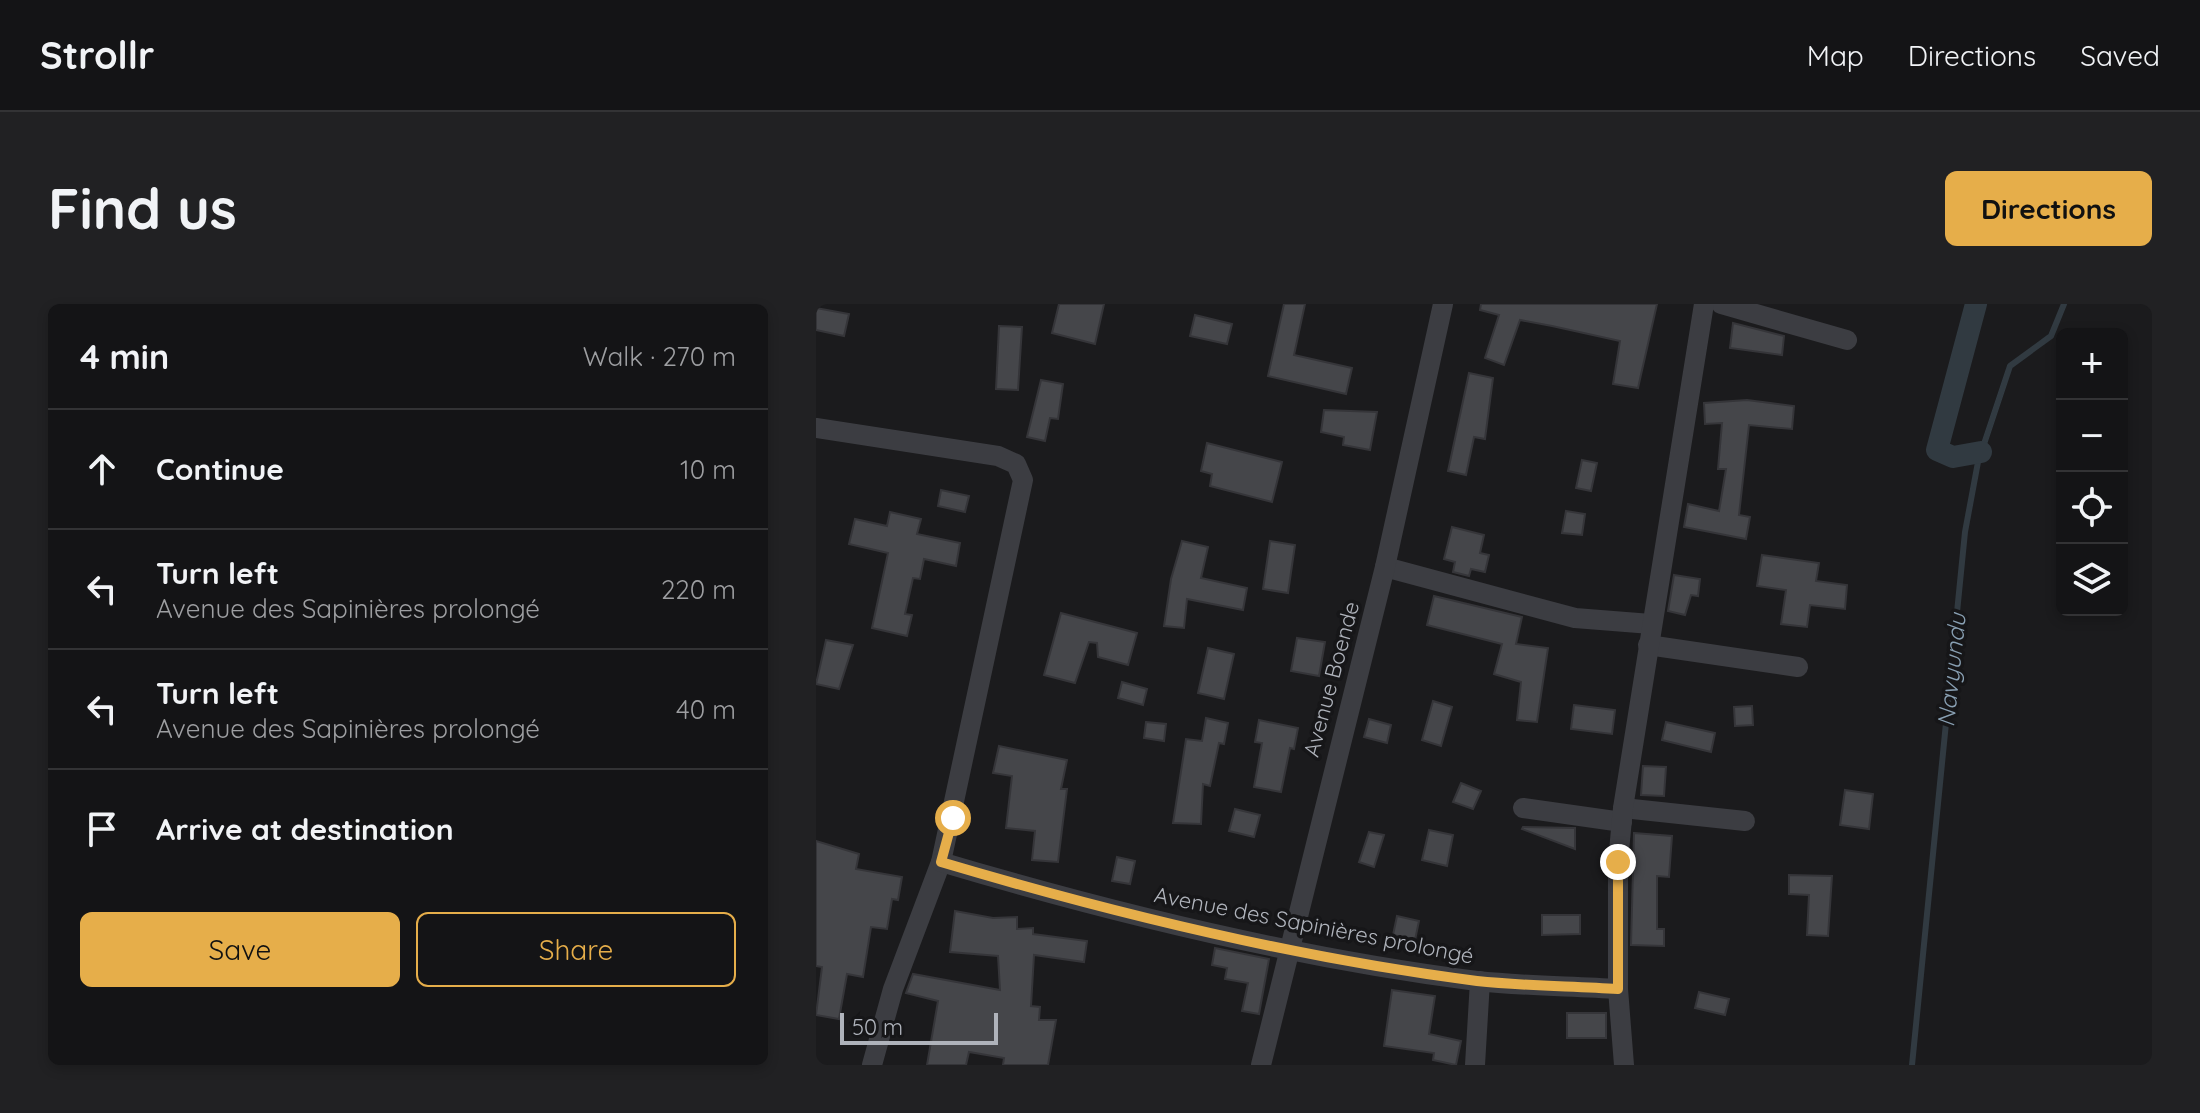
<!DOCTYPE html>
<html lang="en">
<head>
<meta charset="utf-8">
<style>
  :root { --surface:#141416; --page:#212123; --text:#f1f3f6; --muted:#9d9ea1; --line:#333335; --accent:#e6ae4a }
  body { margin:0; font-family:Quicksand,sans-serif; background:var(--page); color:var(--text) }
  .controls { position:absolute; right:24px; top:24px; display:grid; overflow:hidden; border-radius:12px; box-shadow:0 4px 12px #0003 }
  .controls button { width:72px; height:72px; display:grid; place-items:center; padding:0; border:0; border-bottom:2px solid var(--line); background:var(--surface); color:var(--text); font:40px sans-serif }
  .scale { position:absolute; left:24px; bottom:20px; width:158px; box-sizing:border-box; padding-left:8px; border:4px solid #afb3bb; border-top:0; font-size:22px; line-height:28px; white-space:nowrap; color:#afb3bb; -webkit-text-stroke:6px #161618; paint-order:stroke }
  .stop { position:absolute; width:24px; height:24px; margin:-18px; border:6px solid #e6ae4a; border-radius:50%; background:#fff }
  .stop.end { background:#e6ae4a; border-color:#fff; box-shadow:0 2px 8px #0008 }
  .list { margin:0; padding:0; list-style:none }
  h2 { display:flex; justify-content:space-between; align-items:center; height:104px; margin:0; padding:0 32px; font-size:34px }
  h2 small { font-size:26px; font-weight:400; color:var(--muted) }
  .list li { display:grid; grid-template-columns:52px 1fr auto; gap:24px; align-items:center; box-sizing:border-box; height:120px; padding:0 32px; border-top:2px solid var(--line) }
  .list b { display:block; font-size:30px; white-space:nowrap }
  .list p { margin:0; font-size:26px; white-space:nowrap; color:var(--muted) }
  .list em { font-size:26px; font-style:normal; color:var(--muted) }
  .actions { display:flex; gap:16px; padding:24px 32px }
  .actions a { flex:1; padding:18px 0; border:2px solid var(--accent); border-radius:12px; text-align:center; font-size:28px; color:var(--accent) }
  .actions .main { background:var(--accent); color:#111 }
  .icon { flex:none; width:44px; height:44px; fill:none; stroke:currentColor; stroke-width:2; stroke-linecap:round; stroke-linejoin:round }
  .map { position:relative; flex:none; width:1336px; height:761px; overflow:hidden; border-radius:12px }
  header { display:flex; align-items:center; gap:48px; box-sizing:border-box; height:112px; padding:0 40px; background:var(--surface); border-bottom:2px solid var(--line) }
  header strong { font-size:38px }
  nav { display:flex; gap:44px; margin-inline-start:auto; font-size:28px }
  .intro { display:flex; align-items:center; justify-content:space-between; box-sizing:border-box; height:192px; padding:0 48px }
  h1 { margin:0; font-size:56px }
  .button { padding:20px 36px; border-radius:12px; background:var(--accent); color:#111; font-size:28px; font-weight:700 }
  main { display:flex; gap:48px; padding:0 48px }
  aside { flex:1; background:var(--surface); border-radius:12px; box-shadow:0 4px 12px #0003 }
  .map>svg:first-child { display:block }
</style>
</head>
<body>
<header>
<strong>Strollr</strong>
<nav><a>Map</a><a>Directions</a><a>Saved</a></nav>
</header>
<div class="intro"><h1>Find us</h1><a class="button">Directions</a></div>
<main>
<aside>
<h2>4 min<small>Walk · 270 m</small></h2>
<ul class="list">
<li><svg class="icon" aria-label="ahead" viewBox="0 0 24 24"><path d="M12 20V5M6 11l6-6 6 6"/></svg><div><b>Continue</b></div><em>10 m</em></li>
<li><svg class="icon" aria-label="left" viewBox="0 0 24 24"><path d="M17 20v-9H6M10 6l-5 5 5 5"/></svg><div><b>Turn left</b><p>Avenue des Sapinières prolongé</p></div><em>220 m</em></li>
<li><svg class="icon" aria-label="left" viewBox="0 0 24 24"><path d="M17 20v-9H6M10 6l-5 5 5 5"/></svg><div><b>Turn left</b><p>Avenue des Sapinières prolongé</p></div><em>40 m</em></li>
<li><svg class="icon" aria-label="arrive" viewBox="0 0 24 24"><path d="M6 21V4h12l-3 4 3 4H6"/></svg><div><b>Arrive at destination</b></div></li>
</ul>
<div class="actions"><a class="main">Save</a><a>Share</a></div>
</aside>
<div class="map">
<svg width="1336" height="761" viewBox="0 0 1336 761">
  <rect width="100%" height="100%" fill="#1b1b1d"/>
  <g fill="none" stroke-linecap="round" stroke-linejoin="round">
    <polyline stroke="#313a41" stroke-width="6" points="1096,761 1149,228 1162,158 1194,62 1235,32 1248,0"/>
    <polyline stroke="#313a41" stroke-width="22" points="1160,0 1121,146 1137,153 1165,148"/>
  </g>
  <g fill="#45464a" stroke="#353539" stroke-width="2">
    <polygon points="243,0 288,0 279,40 236,29"/>
    <polygon points="468,0 489,0 478,51 536,64 530,90 452,72"/>
    <polygon points="665,0 841,0 822,84 797,80 804,37 736,22 704,16 688,61 669,54 683,11 664,6"/>
    <polygon points="0,4 33,10 28,32 0,26"/>
    <polygon points="379,11 416,20 411,40 374,32"/>
    <polygon points="917,19 968,32 966,51 914,44"/>
    <polygon points="183,22 206,23 202,86 180,85"/>
    <polygon points="653,69 677,74 669,135 658,133 650,171 632,167"/>
    <polygon points="225,76 247,80 242,115 234,114 229,137 211,133"/>
    <polygon points="931,96 978,102 976,125 933,121 923,211 934,213 930,235 868,223 872,200 903,207 910,165 902,165 906,119 889,120 888,99"/>
    <polygon points="508,106 561,108 554,146 527,141 528,133 505,128"/>
    <polygon points="391,139 466,158 456,198 394,182 396,170 385,167"/>
    <polygon points="766,156 781,159 775,187 760,184"/>
    <polygon points="125,186 153,192 149,208 122,202"/>
    <polygon points="750,207 769,210 766,231 746,229"/>
    <polygon points="74,208 105,215 101,230 144,239 140,262 108,255 104,275 97,274 89,310 96,311 91,332 56,324 72,249 33,240 39,215 71,222"/>
    <polygon points="636,223 668,231 664,249 673,251 669,268 655,265 653,272 637,268 639,258 628,255"/>
    <polygon points="366,237 392,243 385,274 431,284 427,306 371,295 368,324 348,322 355,275"/>
    <polygon points="454,237 479,241 472,289 447,285"/>
    <polygon points="946,251 1003,259 1000,277 1031,281 1029,305 994,301 991,323 965,320 970,286 941,282"/>
    <polygon points="858,271 884,275 882,292 875,291 869,311 852,307"/>
    <polygon points="618,292 706,313 700,340 732,344 721,418 701,416 705,378 678,370 686,340 611,321"/>
    <polygon points="245,309 321,329 312,361 282,353 281,339 273,338 259,379 228,371"/>
    <polygon points="481,334 509,338 503,372 475,367"/>
    <polygon points="10,336 37,341 23,385 0,380"/>
    <polygon points="392,344 418,350 408,395 382,389"/>
    <polygon points="306,378 331,385 327,401 302,394"/>
    <polygon points="617,397 636,403 625,442 606,436"/>
    <polygon points="758,401 799,406 796,430 755,425"/>
    <polygon points="936,402 937,421 919,422 918,403"/>
    <polygon points="390,414 412,419 408,440 403,439 394,482 387,480 385,520 357,519 370,435 386,437"/>
    <polygon points="553,415 575,421 571,439 548,433"/>
    <polygon points="443,416 482,424 478,445 474,444 465,488 438,483 446,439 439,438"/>
    <polygon points="330,418 350,420 348,437 328,434"/>
    <polygon points="850,418 899,429 895,448 846,436"/>
    <polygon points="183,442 251,456 245,485 251,485 242,558 216,556 219,527 190,524 196,472 177,469"/>
    <polygon points="827,462 850,463 848,492 825,491"/>
    <polygon points="645,479 665,487 657,505 637,498"/>
    <polygon points="1029,486 1057,490 1053,525 1024,521"/>
    <polygon points="419,505 444,511 438,533 413,527"/>
    <polygon points="707,523 759,524 759,545 706,525"/>
    <polygon points="613,526 637,531 631,562 606,556"/>
    <polygon points="553,528 568,531 558,563 543,558"/>
    <polygon points="818,529 856,532 853,573 841,572 841,625 848,625 848,642 815,641"/>
    <polygon points="0,537 43,550 40,565 86,573 82,596 76,595 71,625 55,623 47,673 31,670 23,715 0,711 6,663 0,662"/>
    <polygon points="301,553 319,557 314,580 296,577"/>
    <polygon points="973,571 1016,572 1012,632 991,631 993,591 973,590"/>
    <polygon points="139,607 177,614 201,613 201,625 217,624 217,630 271,637 268,658 218,651 215,702 224,703 223,716 240,716 232,761 187,761 188,754 153,748 150,761 111,761 122,697 90,689 97,670 184,686 182,652 134,648"/>
    <polygon points="726,611 764,611 764,630 726,631"/>
    <polygon points="581,612 603,617 599,636 577,631"/>
    <polygon points="399,644 453,655 443,710 426,707 432,679 409,675 411,664 396,661"/>
    <polygon points="576,686 619,692 613,730 645,737 640,761 617,756 618,749 568,742"/>
    <polygon points="883,688 913,695 909,711 879,704"/>
    <rect x="751" y="709" width="39" height="25"/>
  </g>
  <g fill="none" stroke-linecap="round" stroke-linejoin="round">
    <g stroke="#3c3d42" stroke-width="20">
      <polyline points="905,0 1031,36"/>
      <polyline points="0,124 182,152 200,160 207,176 125,558 77,685 56,761"/>
      <polyline points="569,263 759,314 835,320"/>
      <polyline points="832,341 982,363"/>
      <polyline points="707,504 806,518"/>
      <polyline points="807,504 929,517"/>
      <path d="M 125,558 C 300,610 480,654 661,677 C 707,682 755,682 802,685 L 802,558 L 807,504 L 888,0"/>
      <polyline points="802,685 808,761"/>
      <polyline points="445,761 569,263 627,0"/>
      <polyline points="659,761 664,677"/>
    </g>
  </g>
  <g fill="none" stroke-linecap="round" stroke-linejoin="round">
    <path stroke="#e6ae4a" stroke-width="10" d="M 137,514 L 125,558 C 300,610 480,654 661,677 C 708,682 755,682 802,685 L 802,558"/>
  </g>
  <g text-anchor="middle" dominant-baseline="central" stroke-width="7" stroke-linejoin="round" paint-order="stroke">
    <g font-size="22" fill="#afb3bb" stroke="#161618">
      <text transform="translate(515 375) rotate(-75)">Avenue Boende</text>
      <text transform="translate(498 621) rotate(11)">Avenue des Sapinières prolongé</text>
    </g>
    <g font-size="24" font-style="italic" fill="#89a0b3" stroke="#161618">
      <text transform="translate(1135 366) rotate(-84)">Navyundu</text>
    </g>
  </g>
</svg>
<div class="controls">
<button>+</button>
<button>−</button>
<button><svg class="icon" aria-label="locate" viewBox="0 0 24 24"><circle cx="12" cy="12" r="6"/><path d="M12 2v4M12 18v4M2 12h4M18 12h4"/></svg></button>
<button><svg class="icon" aria-label="layers" viewBox="0 0 24 24"><path d="M12 4l9 5-9 5-9-5zM3 14l9 5 9-5"/></svg></button>
</div>
<div class="scale">50 m</div>
<div class="stop" style="left:137px;top:514px"></div>
<div class="stop end" style="left:802px;top:558px"></div>
</div>
</main>
</body>
</html>
